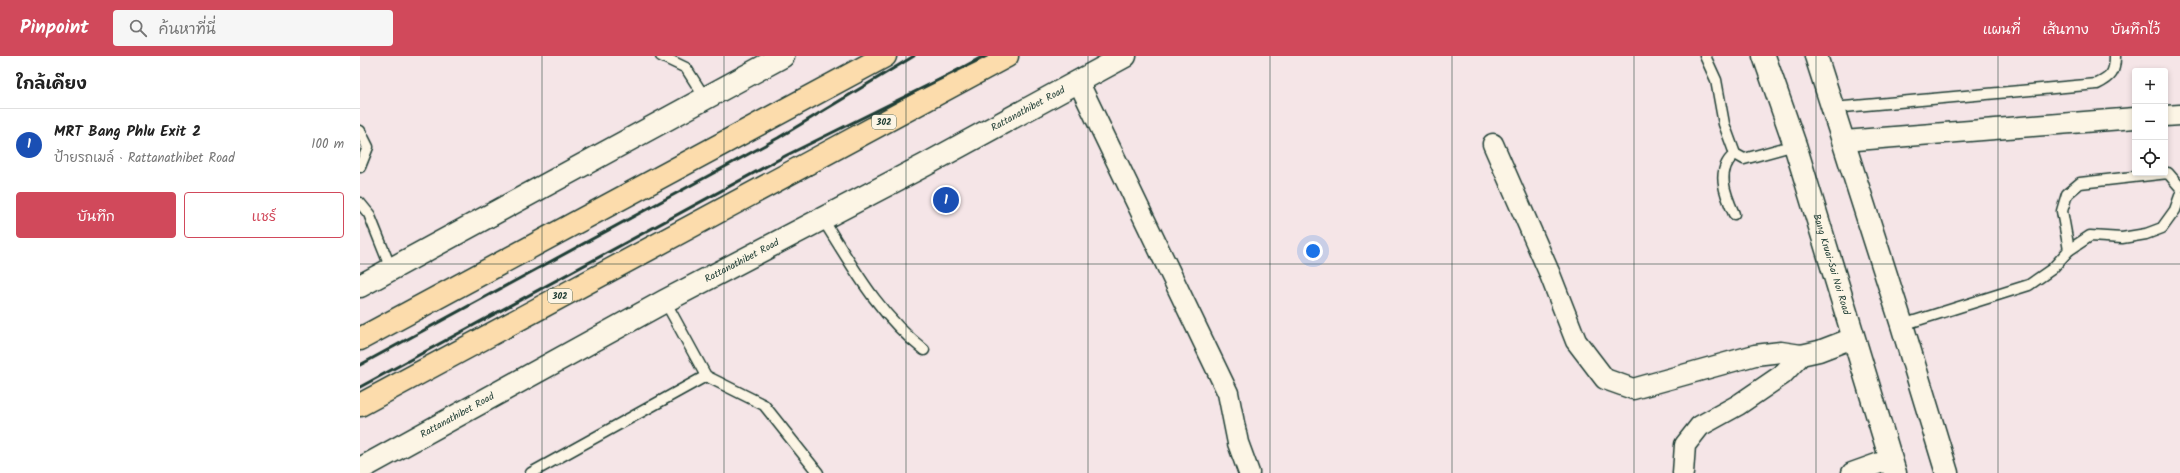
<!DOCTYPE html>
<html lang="th">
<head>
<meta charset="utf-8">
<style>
  :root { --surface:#fff; --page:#f6f6f6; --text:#222; --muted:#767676; --line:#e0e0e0; --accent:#d1495b }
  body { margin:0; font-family:Kalam,"Playpen Sans Thai",sans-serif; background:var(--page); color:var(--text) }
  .controls { position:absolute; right:12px; top:12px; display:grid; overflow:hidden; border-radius:4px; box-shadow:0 2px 6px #0003 }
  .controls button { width:36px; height:36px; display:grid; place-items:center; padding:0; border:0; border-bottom:1px solid var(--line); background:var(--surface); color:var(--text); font:20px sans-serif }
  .you { position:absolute; left:953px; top:195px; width:14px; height:14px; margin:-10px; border:3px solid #fff; border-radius:50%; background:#1a73e8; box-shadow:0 0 0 6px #1a73e833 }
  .badge { display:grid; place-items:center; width:26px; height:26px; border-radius:50%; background:var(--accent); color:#fff; font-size:13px; font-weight:700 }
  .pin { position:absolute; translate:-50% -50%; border:2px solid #fff; box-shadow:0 1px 4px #0006 }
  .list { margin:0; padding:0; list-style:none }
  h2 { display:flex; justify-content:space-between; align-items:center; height:52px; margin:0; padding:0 16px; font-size:17px }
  h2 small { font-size:13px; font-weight:400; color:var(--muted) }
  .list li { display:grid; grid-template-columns:26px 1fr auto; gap:12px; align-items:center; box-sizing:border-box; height:72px; padding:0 16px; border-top:1px solid var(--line) }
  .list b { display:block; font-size:15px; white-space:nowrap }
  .list p { margin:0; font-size:13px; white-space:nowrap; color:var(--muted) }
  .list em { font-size:13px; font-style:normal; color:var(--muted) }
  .actions { display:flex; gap:8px; padding:12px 16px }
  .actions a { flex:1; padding:9px 0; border:1px solid var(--accent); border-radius:4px; text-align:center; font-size:14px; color:var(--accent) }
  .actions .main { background:var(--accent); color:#fff }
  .icon { flex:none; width:22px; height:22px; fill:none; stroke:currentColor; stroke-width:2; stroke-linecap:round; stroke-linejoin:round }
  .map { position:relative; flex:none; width:1820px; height:417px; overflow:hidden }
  header { display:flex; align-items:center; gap:24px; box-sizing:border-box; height:56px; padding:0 20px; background:var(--accent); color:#fff }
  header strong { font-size:19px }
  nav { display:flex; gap:22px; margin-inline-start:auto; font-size:14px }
  .search { width:280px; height:36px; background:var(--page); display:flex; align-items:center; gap:10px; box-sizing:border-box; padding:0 14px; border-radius:4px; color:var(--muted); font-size:15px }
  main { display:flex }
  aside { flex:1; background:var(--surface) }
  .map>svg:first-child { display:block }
</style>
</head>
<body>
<header>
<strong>Pinpoint</strong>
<div class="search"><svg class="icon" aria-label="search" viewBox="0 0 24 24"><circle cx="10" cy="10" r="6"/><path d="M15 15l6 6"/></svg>ค้นหาที่นี่</div>
<nav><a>แผนที่</a><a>เส้นทาง</a><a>บันทึกไว้</a></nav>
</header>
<main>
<aside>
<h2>ใกล้เคียง<small></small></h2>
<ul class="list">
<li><span class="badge" style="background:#1a4fb4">1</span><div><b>MRT Bang Phlu Exit 2</b><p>ป้ายรถเมล์ · Rattanathibet Road</p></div><em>100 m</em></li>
</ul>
<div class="actions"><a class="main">บันทึก</a><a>แชร์</a></div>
</aside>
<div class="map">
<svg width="1820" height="417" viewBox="0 0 1820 417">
  <rect width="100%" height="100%" fill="#f5e5e7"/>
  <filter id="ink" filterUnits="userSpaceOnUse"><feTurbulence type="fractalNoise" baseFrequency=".025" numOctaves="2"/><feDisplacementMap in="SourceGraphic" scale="8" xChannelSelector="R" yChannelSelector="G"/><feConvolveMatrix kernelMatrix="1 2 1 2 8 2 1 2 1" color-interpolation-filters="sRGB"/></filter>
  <g filter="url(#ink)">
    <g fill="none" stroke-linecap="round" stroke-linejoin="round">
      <g stroke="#1f3d34" stroke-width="13">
        <g id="lane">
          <polyline points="301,0 326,12 345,42"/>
          <polyline points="1345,0 1356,24 1364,68 1375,98 1384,103 1435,89"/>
          <path d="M 1473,52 L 1737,28 C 1752,21 1755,16 1755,0"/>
          <polyline points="0,75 8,91 0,111"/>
          <polyline points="0,147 9,158 31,213"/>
          <path d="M 1374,158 C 1365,138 1355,114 1375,98"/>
          <path d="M 462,162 C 493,211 518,258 564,294"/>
          <polyline points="1709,194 1702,155 1707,138 1720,127 1808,117 1820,131"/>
          <polyline points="305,245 346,320 404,349 458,417"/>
          <polyline points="1542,269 1669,229 1692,213 1709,194 1730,180 1762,182 1786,178 1802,172 1815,154 1820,140"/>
          <polyline points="171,417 346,320"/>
        </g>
      </g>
      <g stroke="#1f3d34" stroke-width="23">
        <g id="street">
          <polyline points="718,25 868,337 878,387 889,417"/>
          <polyline points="1805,60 1820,59"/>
          <polyline points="1484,85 1775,62"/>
          <polyline points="1133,88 1189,216 1216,285 1245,323 1273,333 1395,299 1421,296 1441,299"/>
          <polyline points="1323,417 1325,389 1340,370 1378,349 1422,319 1441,299 1459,295 1493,282"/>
          <polyline points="1492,417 1531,403"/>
        </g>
      </g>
      <g stroke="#1f3d34" stroke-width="25">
        <g id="secondary">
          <path id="s1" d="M 1404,0 L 1435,89 L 1535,417"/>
          <polyline points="1456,0 1542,269 1587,417"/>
          <polyline points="0,230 423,0"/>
          <path id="s2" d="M 0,413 L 305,245 L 565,109 L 765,0"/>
        </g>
      </g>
      <g stroke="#1f3d34" stroke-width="25">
        <g id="primary">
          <polyline points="0,283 525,0"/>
          <polyline points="0,349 647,0"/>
        </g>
      </g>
      <use href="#lane" stroke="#fcf5e5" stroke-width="10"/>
      <use href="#street" stroke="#fcf5e5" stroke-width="20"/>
      <use href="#secondary" stroke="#fcf5e5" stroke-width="22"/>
      <use href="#primary" stroke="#fcdcac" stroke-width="22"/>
      <g stroke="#1f3d34" stroke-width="3">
        <polyline points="0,309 418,82 554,0"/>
        <polyline points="0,331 427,99 627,0"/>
      </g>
    </g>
  </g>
  <path fill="none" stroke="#1f3d34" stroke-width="1" stroke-opacity="0.55" d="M 182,0 L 182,417M 364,0 L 364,417M 546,0 L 546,417M 728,0 L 728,417M 910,0 L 910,417M 1092,0 L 1092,417M 1274,0 L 1274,417M 1456,0 L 1456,417M 1638,0 L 1638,417M 0,208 L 1820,208"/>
  <g text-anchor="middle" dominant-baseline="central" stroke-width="3.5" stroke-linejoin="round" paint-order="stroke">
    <g fill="#fcf5e5" stroke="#617469" stroke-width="1">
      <rect x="512" y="59" width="24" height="14" rx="3"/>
      <rect x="188" y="233" width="24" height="14" rx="3"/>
    </g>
    <g font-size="9" font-weight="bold" fill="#1f3d34">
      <text x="524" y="66">302</text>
      <text x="200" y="240">302</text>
    </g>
    <g font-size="10" fill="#1f3d34" stroke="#fcf5e5">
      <text stroke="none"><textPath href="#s2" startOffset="759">Rattanathibet Road</textPath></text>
      <text stroke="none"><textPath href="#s2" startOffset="435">Rattanathibet Road</textPath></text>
      <text stroke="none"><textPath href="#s1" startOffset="219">Bang Kruai-Sai Noi Road</textPath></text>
      <text stroke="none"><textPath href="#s2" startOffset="111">Rattanathibet Road</textPath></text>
    </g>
  </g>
</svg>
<div class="controls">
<button>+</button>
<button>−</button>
<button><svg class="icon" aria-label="locate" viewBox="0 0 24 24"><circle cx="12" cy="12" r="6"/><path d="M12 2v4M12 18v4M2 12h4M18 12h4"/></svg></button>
</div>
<div class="you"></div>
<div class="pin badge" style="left:586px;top:144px;background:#1a4fb4">1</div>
</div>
</main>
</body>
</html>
